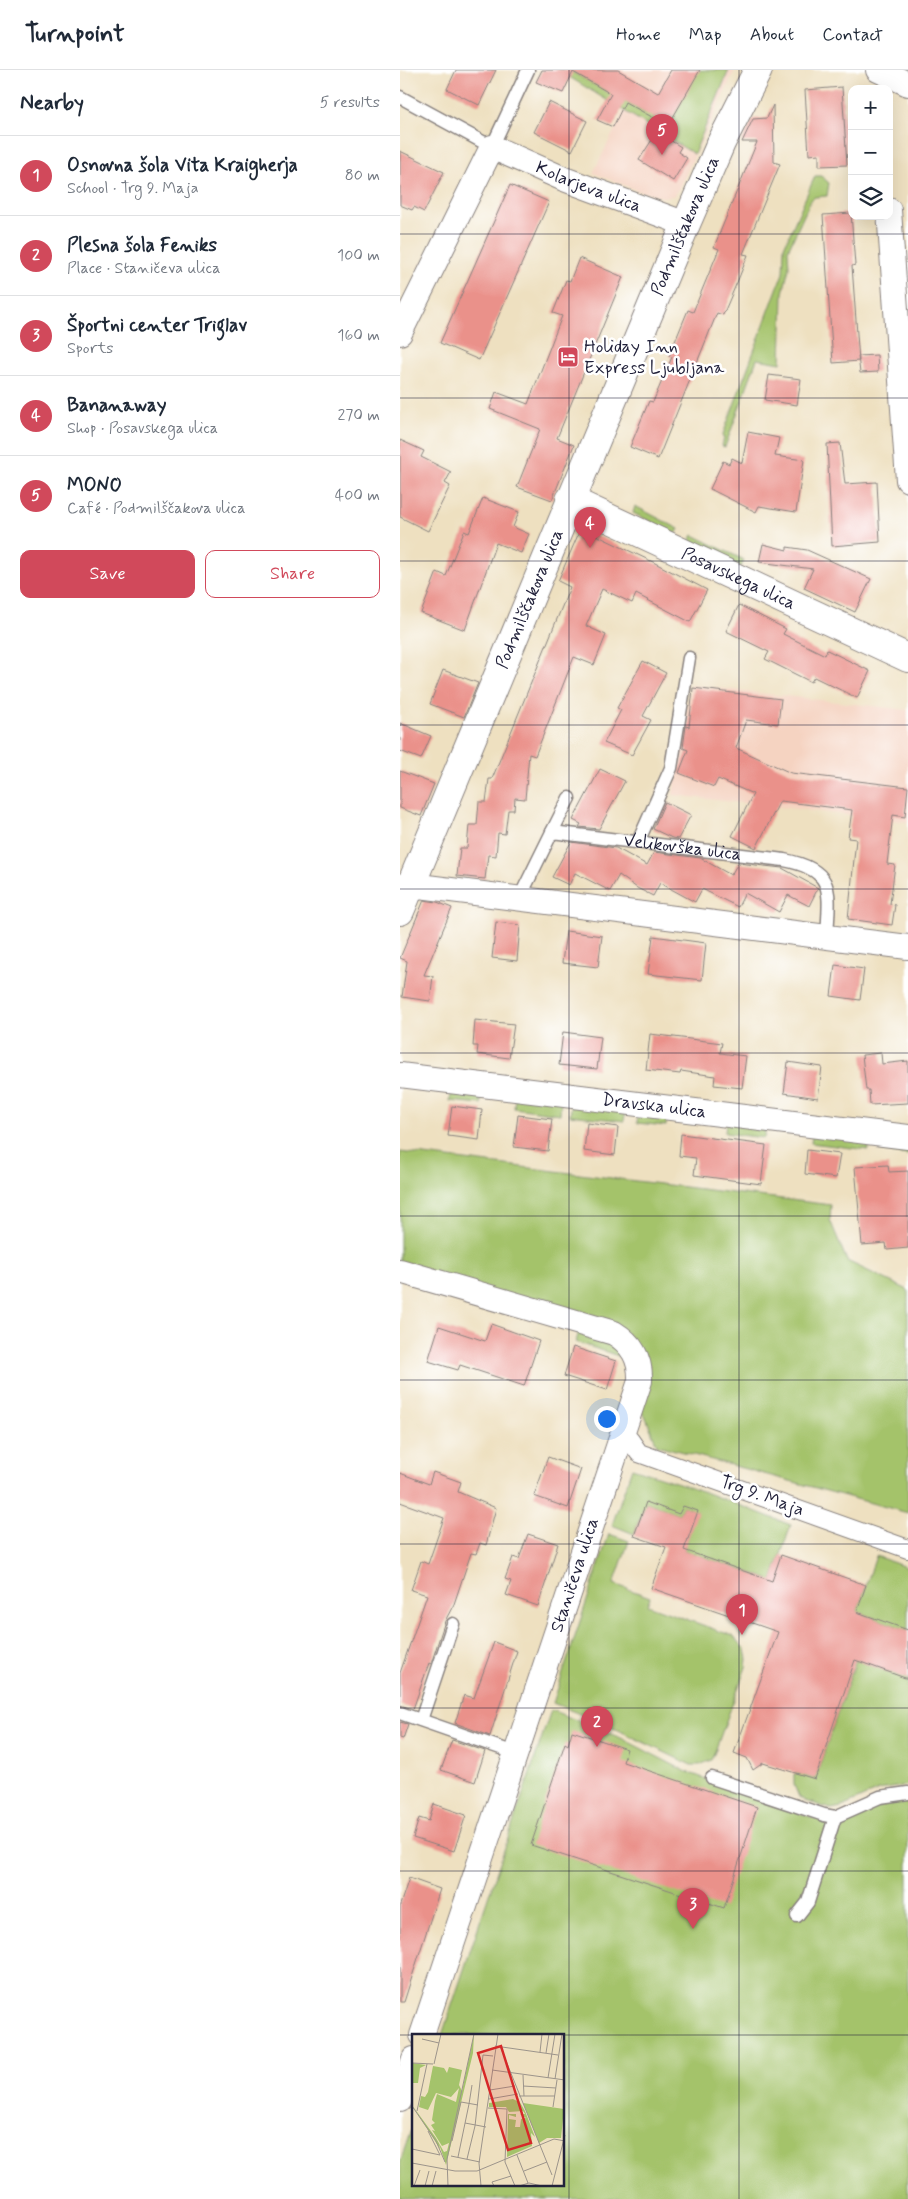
<!DOCTYPE html>
<html lang="en">
<head>
<meta charset="utf-8">
<style>
  :root { --surface:#fff; --page:#f2f2f3; --text:#1f2937; --muted:#747a83; --line:#e0e1e3; --accent:#d1495b }
  body { margin:0; font-family:Mynerve,sans-serif; background:var(--page); color:var(--text) }
  .controls { position:absolute; right:15px; top:15px; display:grid; overflow:hidden; border-radius:10px; box-shadow:0 5px 20px #0002 }
  .controls button { width:45px; height:45px; display:grid; place-items:center; padding:0; border:0; border-bottom:1px solid var(--line); background:var(--surface); color:var(--text); font:25px sans-serif }
  .you { position:absolute; left:206px; top:1348px; width:18px; height:18px; margin:-12px; border:4px solid #fff; border-radius:50%; background:#1a73e8; box-shadow:0 0 0 8px #1a73e833 }
  .badge { display:grid; place-items:center; width:32px; height:32px; border-radius:50%; background:var(--accent); color:#fff; font-size:16px; font-weight:700 }
  .pin { position:absolute; translate:-50% -41px; filter:drop-shadow(0 1px 2px #0008) }
  .pin::after { content:''; position:absolute; top:26px; width:18px; height:15px; background:inherit; clip-path:polygon(0 0,100% 0,50% 100%) }
  .list { margin:0; padding:0; list-style:none }
  h2 { display:flex; justify-content:space-between; align-items:center; height:65px; margin:0; padding:0 20px; font-size:21px }
  h2 small { font-size:16px; font-weight:400; color:var(--muted) }
  .list li { display:grid; grid-template-columns:32px 1fr auto; gap:15px; align-items:center; box-sizing:border-box; height:80px; padding:0 20px; border-top:1px solid var(--line) }
  .list b { display:block; font-size:19px; white-space:nowrap }
  .list p { margin:0; font-size:16px; white-space:nowrap; color:var(--muted) }
  .list em { font-size:16px; font-style:normal; color:var(--muted) }
  .actions { display:flex; gap:10px; padding:15px 20px }
  .actions a { flex:1; padding:11px 0; border:1px solid var(--accent); border-radius:10px; text-align:center; font-size:18px; color:var(--accent) }
  .actions .main { background:var(--accent); color:#fff }
  .icon { flex:none; width:28px; height:28px; fill:none; stroke:currentColor; stroke-width:2; stroke-linecap:round; stroke-linejoin:round }
  .map { position:relative; flex:none; width:508px; height:2129px; overflow:hidden }
  header { display:flex; align-items:center; gap:30px; box-sizing:border-box; height:70px; padding:0 25px; background:var(--surface); border-bottom:1px solid var(--line) }
  header strong { font-size:24px }
  nav { display:flex; gap:28px; margin-inline-start:auto; font-size:18px }
  main { display:flex }
  aside { flex:1; background:var(--surface) }
  .map>svg:first-child { display:block }
</style>
</head>
<body>
<header>
<strong>Turnpoint</strong>
<nav><a>Home</a><a>Map</a><a>About</a><a>Contact</a></nav>
</header>
<main>
<aside>
<h2>Nearby<small>5 results</small></h2>
<ul class="list">
<li><span class="badge">1</span><div><b>Osnovna šola Vita Kraigherja</b><p>School · Trg 9. Maja</p></div><em>80 m</em></li>
<li><span class="badge">2</span><div><b>Plesna šola Feniks</b><p>Place · Staničeva ulica</p></div><em>100 m</em></li>
<li><span class="badge">3</span><div><b>Športni center Triglav</b><p>Sports</p></div><em>160 m</em></li>
<li><span class="badge">4</span><div><b>Bananaway</b><p>Shop · Posavskega ulica</p></div><em>270 m</em></li>
<li><span class="badge">5</span><div><b>MONO</b><p>Café · Podmilščakova ulica</p></div><em>400 m</em></li>
</ul>
<div class="actions"><a class="main">Save</a><a>Share</a></div>
</aside>
<div class="map">
<svg width="508" height="2129" viewBox="0 0 508 2129">
  <rect width="100%" height="100%" fill="#fff"/>
  <filter id="ink" filterUnits="userSpaceOnUse"><feTurbulence type="fractalNoise" baseFrequency=".02" numOctaves="2"/><feDisplacementMap in="SourceGraphic" scale="10" xChannelSelector="R" yChannelSelector="G"/><feConvolveMatrix kernelMatrix="1 2 1 2 8 2 1 2 1" color-interpolation-filters="sRGB"/></filter>
  <filter id="wash" filterUnits="userSpaceOnUse"><feTurbulence type="fractalNoise" baseFrequency=".0096" numOctaves="4" result="noise"/><feDisplacementMap in="SourceGraphic" scale="20" xChannelSelector="R" yChannelSelector="G"/><feGaussianBlur stdDeviation="1.12" result="paint"/><feColorMatrix in="noise" values="0 0 0 0 0 0 0 0 0 0 0 0 0 0 0 0 0 1.4 0 .05"/><feComposite in="paint" operator="in"/></filter>
  <g filter="url(#wash)">
    <rect width="100%" height="100%" fill="#eee0c0"/>
    <g fill="#f5d3c1">
      <polygon points="158,0 335,0 278,121 274,126 262,127 241,122 193,103 224,41"/>
      <polygon points="290,615 508,640 508,752 273,725"/>
    </g>
    <g fill="#a4c36b" stroke="#637253">
      <polygon points="158,0 169,0 245,43 300,0 329,0 294,84"/>
      <polygon points="415,106 421,106 429,113 427,126 415,127 411,130 388,180 389,198 383,223 381,293 357,289 325,377 322,376 324,368 322,367 383,203 384,177"/>
      <polygon points="235,436 279,459 276,464 233,443"/>
      <polygon points="293,465 344,490 341,497 290,471"/>
      <polygon points="52,1019 82,1023 81,1034 50,1031"/>
      <polygon points="115,1026 161,1031 160,1044 114,1038"/>
      <polygon points="172,1033 226,1039 224,1051 170,1045"/>
      <polygon points="238,1041 267,1044 266,1056 237,1053"/>
      <polygon points="326,1051 366,1056 364,1068 325,1063"/>
      <polygon points="413,1061 470,1068 468,1080 411,1073"/>
      <polygon points="481,1069 508,1072 508,1085 480,1081"/>
      <polygon points="0,1082 431,1135 430,1150 447,1191 508,1220 508,1443 257,1375 245,1345 239,1341 245,1285 0,1193"/>
      <polygon points="179,1261 212,1272 228,1289 176,1272"/>
      <polygon points="232,1398 291,1417 391,1455 371,1513 368,1509 284,1480 297,1441 283,1436 279,1444 246,1432 234,1464 212,1455"/>
      <polygon points="209,1464 229,1471 214,1514 250,1527 247,1535 333,1566 345,1580 347,1589 346,1597 314,1684 311,1690 300,1695 291,1695 218,1660 153,1633"/>
      <polygon points="476,1486 508,1498 508,1560 457,1542"/>
      <polygon points="456,1590 508,1609 508,1715 479,1720 442,1737 431,1739 405,1731 399,1727 394,1715 394,1704 396,1703 415,1709"/>
      <polygon points="151,1640 221,1668 287,1702 422,1751 433,1753 478,1736 508,1731 508,2129 0,2129 0,2092 14,2051 14,2115 164,2115 164,1965 42,1965"/>
    </g>
    <g id="blocks">
      <g fill="#ea918a">
        <polygon points="56,0 96,0 79,35 47,19"/>
        <polygon points="142,0 218,0 258,23 271,0 300,0 268,56 225,32 213,57 197,50 211,24 173,2 163,23 136,12"/>
        <polygon points="442,17 447,95 419,96 419,84 409,85 405,20"/>
        <polygon points="149,32 187,51 172,81 134,62"/>
        <polygon points="373,35 374,92 380,94 343,184 348,185 338,210 323,245 317,243 258,389 230,377 249,331 253,332 272,287 269,286 288,240 293,242 319,179 314,177 357,72 342,72 353,49 367,48"/>
        <polygon points="257,62 281,77 278,82 287,88 273,111 239,90"/>
        <polygon points="0,81 44,102 24,142 14,137 12,140 0,135"/>
        <polygon points="110,115 149,132 79,290 40,273"/>
        <polygon points="451,143 455,195 452,196 459,291 433,293 423,145"/>
        <polygon points="179,188 223,207 157,368 174,375 152,430 117,417 140,359 90,339 96,322 128,334 162,246 153,243 166,210 170,211"/>
        <polygon points="477,285 478,302 460,303 458,286"/>
        <polygon points="369,305 401,309 397,335 365,330"/>
        <polygon points="348,362 379,368 375,386 404,390 396,442 359,436 356,442 310,419 323,391 329,394 332,388 342,393"/>
        <polygon points="0,370 24,381 21,387 51,402 45,413 50,416 28,461 0,447"/>
        <polygon points="440,373 445,414 477,412 480,472 432,476 427,374"/>
        <polygon points="83,428 119,442 113,457 129,464 121,483 96,473 65,560 21,543 37,502 46,506 64,461 69,463"/>
        <polygon points="181,458 253,492 307,520 290,552 236,524 232,533 202,519 186,556 206,565 194,595 174,587 135,686 129,684 125,729 115,728 114,740 108,740 105,764 98,763 96,786 88,785 85,809 57,806 60,778 67,778 69,755 77,755 79,732 86,732 89,709 92,709 170,517 158,511"/>
        <polygon points="363,474 387,480 387,477 407,480 471,509 455,542 404,518 413,499 359,492"/>
        <polygon points="339,535 386,559 383,564 425,585 427,580 470,601 457,628 414,607 411,612 365,589 369,582 326,561"/>
        <polygon points="243,591 266,603 243,646 251,650 232,685 204,673 221,640 217,638"/>
        <polygon points="43,600 78,613 64,647 30,634"/>
        <polygon points="293,618 381,629 378,654 346,650 336,678 391,703 508,717 505,747 493,745 487,794 495,795 490,834 495,835 492,855 448,849 456,769 448,768 452,740 380,731 356,778 332,766 353,724 318,709 314,717 279,703 288,680 283,678 286,656 289,657"/>
        <polygon points="0,653 31,666 21,689 0,681"/>
        <polygon points="200,699 225,711 199,759 179,757 181,754 173,750"/>
        <polygon points="0,701 34,714 21,746 0,738"/>
        <polygon points="265,732 291,745 278,769 272,768 253,759"/>
        <polygon points="171,772 216,778 247,795 254,782 300,788 331,805 338,793 382,798 418,818 409,836 388,825 379,842 345,823 338,837 302,819 295,832 260,813 253,826 237,818 219,805 210,821 175,803 169,815 152,807"/>
        <polygon points="24,830 37,832 52,838 24,905 33,906 30,931 2,927 7,891 0,888"/>
        <polygon points="96,852 120,855 117,891 92,888"/>
        <polygon points="166,861 202,866 198,897 162,893"/>
        <polygon points="253,866 306,873 302,910 248,904"/>
        <polygon points="435,895 464,899 460,930 431,926"/>
        <polygon points="75,950 114,954 109,988 77,984 78,976 73,976"/>
        <polygon points="163,962 201,967 197,999 159,995"/>
        <polygon points="250,964 322,973 320,983 346,986 342,1018 314,1015 315,1006 281,1001 280,1004 246,1000"/>
        <polygon points="481,983 482,994 508,991 508,1033 470,1035 469,1020 466,1020 462,985"/>
        <polygon points="388,992 422,997 418,1028 384,1023"/>
        <polygon points="52,1036 82,1040 79,1070 48,1066"/>
        <polygon points="118,1045 152,1049 148,1081 114,1077"/>
        <polygon points="187,1053 218,1057 215,1085 184,1081"/>
        <polygon points="281,1064 366,1075 361,1114 294,1105 296,1088 279,1086"/>
        <polygon points="407,1080 440,1084 436,1108 405,1104"/>
        <polygon points="488,1095 489,1102 508,1101 508,1178 487,1180 486,1173 462,1175 455,1097"/>
        <polygon points="91,1254 139,1271 124,1316 60,1295 58,1300 28,1291 39,1256 85,1271"/>
        <polygon points="173,1277 216,1291 207,1320 164,1306"/>
        <polygon points="148,1387 181,1399 168,1438 134,1426"/>
        <polygon points="33,1402 61,1412 58,1422 96,1438 86,1475 80,1473 76,1484 71,1483 54,1534 45,1551 31,1594 29,1593 13,1639 0,1635 0,1603 27,1525 11,1520 21,1491 28,1494 44,1448 0,1432 0,1403 29,1414"/>
        <polygon points="246,1432 279,1444 283,1436 298,1441 284,1480 372,1511 381,1485 466,1515 457,1542 508,1560 508,1609 455,1590 415,1709 363,1693 353,1700 347,1688 334,1683 378,1562 251,1518 266,1477 234,1466"/>
        <polygon points="128,1464 158,1474 138,1536 106,1525 111,1511 105,1509 113,1487 119,1489"/>
        <polygon points="94,1572 117,1581 90,1666 55,1653 64,1625 74,1628"/>
        <polygon points="0,1652 8,1654 3,1669 0,1668"/>
        <polygon points="172,1661 227,1679 223,1692 357,1737 324,1838 131,1775 165,1673 168,1675"/>
        <polygon points="52,1670 85,1681 75,1712 41,1700"/>
        <polygon points="34,1734 66,1745 54,1781 13,1768 19,1748 29,1751"/>
        <polygon points="9,1808 40,1819 4,1932 0,1932 0,1835"/>
      </g>
    </g>
  </g>
  <g filter="url(#ink)">
    <use href="#blocks" fill-opacity="0" stroke="#88817e" stroke-width="1"/>
    <g fill="none" stroke-linecap="round" stroke-linejoin="round">
      <g stroke="#88817e" stroke-width="15">
        <g id="service">
          <polyline points="0,27 92,77 128,0"/>
          <polyline points="152,762 169,728"/>
          <polyline points="238,772 271,698 289,588"/>
          <path id="s1" d="M 119,829 L 152,762 L 384,790 C 437,800 429,823 427,867"/>
          <polyline points="0,1643 115,1683"/>
          <polyline points="21,1650 53,1554"/>
          <polyline points="312,1708 424,1745 435,1747 480,1727 508,1723"/>
          <polyline points="397,1846 408,1832 435,1747"/>
        </g>
      </g>
      <g stroke="#88817e" stroke-width="20">
        <polyline id="pedestrian" points="221,1367 230,1370 239,1383 508,1479"/>
      </g>
      <g stroke="#88817e" stroke-width="26">
        <g id="minor">
          <polyline points="478,0 508,14"/>
          <polyline points="489,140 508,410"/>
          <path id="s2" d="M 0,263 L 92,77 L 164,109 L 286,154"/>
          <polyline points="11,815 508,877"/>
          <path id="s3" d="M 0,1005 L 508,1067"/>
          <path d="M 0,1201 L 214,1263 C 232,1274 241,1289 240,1311 L 22,1965"/>
          <polyline points="0,2030 14,1989"/>
        </g>
      </g>
      <g stroke="#88817e" stroke-width="30">
        <g id="tertiary">
          <path id="s4" d="M 170,430 L 508,588"/>
          <path id="s5" d="M 0,841 L 286,154 L 321,73 L 358,0"/>
        </g>
      </g>
      <use href="#service" stroke="#fff" stroke-width="12"/>
      <use href="#pedestrian" stroke="#fff" stroke-width="18"/>
      <use href="#minor" stroke="#fff" stroke-width="24"/>
      <use href="#tertiary" stroke="#fff" stroke-width="28"/>
    </g>
  </g>
  <path fill="none" stroke="#22223b" stroke-width="1" stroke-opacity="0.55" d="M 169,0 L 169,2129M 339,0 L 339,2129M 0,164 L 508,164M 0,328 L 508,328M 0,491 L 508,491M 0,655 L 508,655M 0,819 L 508,819M 0,983 L 508,983M 0,1146 L 508,1146M 0,1310 L 508,1310M 0,1474 L 508,1474M 0,1638 L 508,1638M 0,1801 L 508,1801M 0,1965 L 508,1965"/>
  <defs>
    <g id="hotel-square" transform="scale(1.125)"><rect x="-9" y="-9" width="18" height="18" rx="4" fill="#d1495b" stroke="#fff"/><path d="M-6-4.5h1.5V1H6V5H4.5V3h-9V5H-6ZM-4 0a1.8 1.8 0 1 1 3.6 0ZM.5 0V-2.5h3Q6-2.5 6 0Z" fill="#fff"/></g>
  </defs>
  <g fill-rule="evenodd">
    <use href="#hotel-square" x="168" y="287"/>
  </g>
  <g text-anchor="middle" dominant-baseline="central" stroke-width="5" stroke-linejoin="round" paint-order="stroke">
    <g font-size="18" fill="#22223b" stroke="#fff">
      <text stroke="none"><textPath href="#s2" startOffset="312">Kolarjeva ulica</textPath></text>
      <text stroke="none"><textPath href="#s5" startOffset="742">Podmilščakova ulica</textPath></text>
      <text stroke="none"><textPath href="#s4" startOffset="186">Posavskega ulica</textPath></text>
      <text stroke="none"><textPath href="#s5" startOffset="338">Podmilščakova ulica</textPath></text>
      <text stroke="none"><textPath href="#s1" startOffset="206">Velikovška ulica</textPath></text>
      <text stroke="none"><textPath href="#s3" startOffset="256">Dravska ulica</textPath></text>
      <text transform="translate(362 1426) rotate(20)">Trg 9. Maja</text>
      <text transform="translate(175 1505) rotate(-72)">Staničeva ulica</text>
    </g>
    <g font-size="18" fill="#22223b" stroke="#fff" text-anchor="start">
      <text x="184" y="277">Holiday Inn<tspan x="184" dy="21">Express Ljubljana</tspan></text>
    </g>
  </g>
  <g transform="translate(12 1964)">
    <rect width="152" height="152" fill="#eee0c0"/>
    <path d="M 62,0 L 61,19 L 34,131 L 27,110 L 28,115 L 0,71 L 24,104 L 32,118 L 35,117 L 37,109 L 30,112 L 20,96 L 23,97 L 19,91 L 23,89 L 20,86 L 23,67 L 25,60 L 44,68 L 47,54 L 39,63 L 24,59 L 16,76 L 7,73 L 9,62 L 13,63 L 16,58 L 21,32 L 32,34 L 35,39 L 37,33 L 50,36 L 47,51 L 50,57 ZM 0,29 L 14,31 L 8,34 L 6,49 L 0,49 ZM 101,65 L 107,68 L 106,65 L 113,77 L 123,103 L 119,99 L 120,112 L 95,123 L 96,80 L 104,80 L 104,83 L 97,81 L 97,85 L 104,86 L 103,93 L 108,93 L 109,85 L 114,84 L 108,80 L 113,80 L 111,77 L 97,78 L 94,73 L 77,73 L 77,69 ZM 111,69 L 152,75 L 149,104 L 135,104 L 127,109 Z" fill="#a4c36b"/>
    <path fill="none" stroke="#9c948b" stroke-width="1" d="M 10,5 L 27,9M 83,12 L 146,21M 88,12 L 140,141M 128,18 L 130,0M 134,19 L 137,0M 0,29 L 21,30M 22,30 L 29,0M 80,36 L 153,46M 111,41 L 112,62M 136,44 L 143,0M 143,45 L 150,0M 111,52 L 144,54M 78,56 L 103,52M 107,62 L 143,62M 77,65 L 106,60M 57,70 L 60,51M 0,72 L 24,107 L 33,128M 141,73 L 145,46M 76,74 L 95,75 L 93,128 L 103,152M 5,77 L 15,30M 53,89 L 74,93M 40,107 L 49,68 L 66,71M 0,115 L 28,121 L 16,97M 105,121 L 116,149M 39,122 L 68,128M 46,123 L 57,70M 55,125 L 63,92 L 71,21 L 81,22M 0,129 L 43,137 L 65,137 L 142,105 L 153,107M 112,137 L 135,128M 2,152 L 8,136M 13,152 L 17,137M 20,152 L 24,137M 36,152 L 35,125 L 62,0M 69,152 L 67,129 L 86,0M 82,152 L 80,148 L 99,142M 107,152 L 117,149 L 130,152M 140,152 L 153,101"/>
    <path fill="#d62828" fill-opacity="0.15" stroke="#d62828" stroke-width="2.5" d="M 89,12 L 119,109 L 96,116 L 66,19 Z"/>
    <rect width="152" height="152" fill="none" stroke="#22223b" stroke-width="2.5"/>
  </g>
</svg>
<div class="controls">
<button>+</button>
<button>−</button>
<button><svg class="icon" aria-label="layers" viewBox="0 0 24 24"><path d="M12 4l9 5-9 5-9-5zM3 14l9 5 9-5"/></svg></button>
</div>
<div class="you"></div>
<div class="pin badge" style="left:342px;top:1565px">1</div>
<div class="pin badge" style="left:197px;top:1677px">2</div>
<div class="pin badge" style="left:293px;top:1859px">3</div>
<div class="pin badge" style="left:190px;top:478px">4</div>
<div class="pin badge" style="left:262px;top:85px">5</div>
</div>
</main>
</body>
</html>
